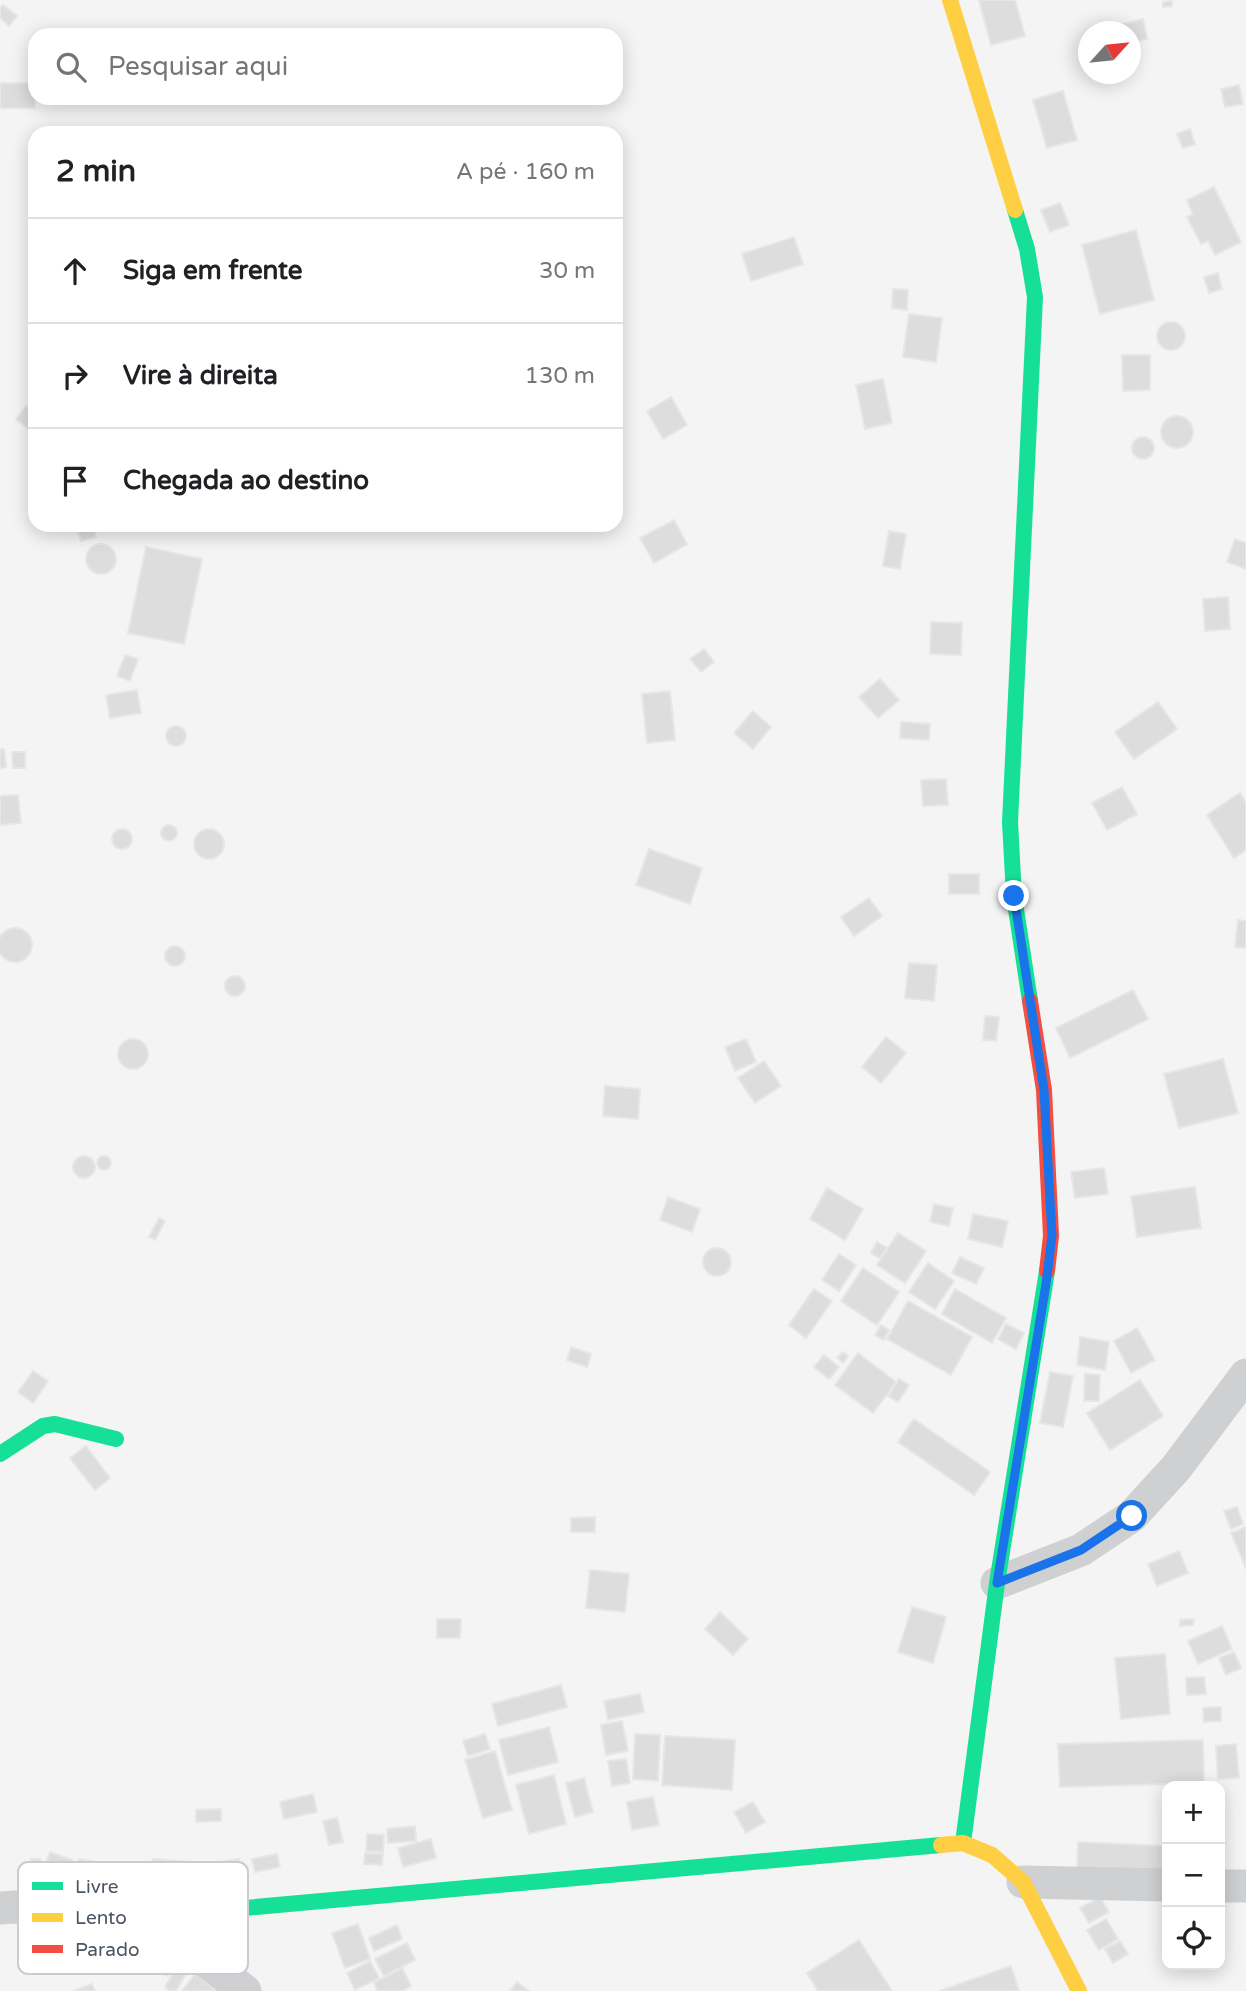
<!DOCTYPE html>
<html lang="pt">
<head>
<meta charset="utf-8">
<style>
  :root { --surface:#fff; --page:#f6f6f6; --text:#202124; --muted:#757577; --line:#e0e0e0 }
  body { margin:0; font-family:"Varela Round",sans-serif; background:var(--page); color:var(--text) }
  .controls { position:absolute; right:21px; bottom:21px; display:grid; overflow:hidden; border-radius:14px; box-shadow:0 4px 18px #0003 }
  .controls button { width:63px; height:63px; display:grid; place-items:center; padding:0; border:0; border-bottom:2px solid var(--line); background:var(--surface); color:var(--text); font:35px sans-serif }
  .compass { position:absolute; left:1078px; top:21px; width:63px; height:63px; border-radius:50%; background:var(--surface); box-shadow:0 4px 18px #0003; rotate:63deg }
  .stop { position:absolute; width:21px; height:21px; margin:-16px; border:5px solid #1a73e8; border-radius:50%; background:#fff }
  .stop.end { background:#1a73e8; border-color:#fff; box-shadow:0 2px 7px #0008 }
  .list { margin:0; padding:0; list-style:none }
  h2 { display:flex; justify-content:space-between; align-items:center; height:91px; margin:0; padding:0 28px; font-size:30px }
  h2 small { font-size:23px; font-weight:400; color:var(--muted) }
  .list li { display:grid; grid-template-columns:46px 1fr auto; gap:21px; align-items:center; box-sizing:border-box; height:105px; padding:0 28px; border-top:2px solid var(--line) }
  .list b { display:block; font-size:26px; white-space:nowrap }
  .list em { font-size:23px; font-style:normal; color:var(--muted) }
  .icon { flex:none; width:38px; height:38px; fill:none; stroke:currentColor; stroke-width:2; stroke-linecap:round; stroke-linejoin:round }
  .map { position:relative; flex:none; width:1246px; height:1991px; overflow:hidden }
  .search { position:absolute; background:var(--surface); box-shadow:0 4px 18px #0003; left:28px; top:28px; width:595px; height:77px; display:flex; align-items:center; gap:18px; box-sizing:border-box; padding:0 24px; border-radius:21px; color:var(--muted); font-size:26px }
  .panel { position:absolute; background:var(--surface); box-shadow:0 4px 18px #0003; left:28px; top:126px; width:595px; height:406px; border-radius:21px }
  .map>svg:first-child { display:block }
</style>
</head>
<body>
<div class="map">
<svg width="1246" height="1991" viewBox="0 0 1246 1991">
  <rect width="100%" height="100%" fill="#f4f4f4"/>
  <g fill="#ddddde" stroke="#e5e6e7" stroke-width="2">
    <polygon points="979,0 1015,0 1025,36 991,45"/>
    <polygon points="1172,1 1172,6 1163,7 1163,2"/>
    <polygon points="3,5 17,16 9,26 0,18 0,9"/>
    <polygon points="1143,19 1147,39 1130,43 1130,32 1115,32 1114,26"/>
    <rect x="0" y="83" width="35" height="25"/>
    <polygon points="1239,85 1243,104 1225,107 1221,89"/>
    <polygon points="1063,91 1077,140 1047,148 1033,100"/>
    <polygon points="1190,129 1195,144 1183,148 1177,134"/>
    <polygon points="1214,187 1241,242 1215,255 1208,241 1201,244 1187,217 1193,214 1187,200"/>
    <polygon points="1060,203 1069,225 1050,232 1041,210"/>
    <polygon points="1136,230 1154,300 1100,314 1082,245"/>
    <polygon points="794,237 803,264 751,281 742,254"/>
    <polygon points="1218,273 1222,289 1209,293 1204,277"/>
    <polygon points="893,289 908,290 907,310 892,308"/>
    <polygon points="909,314 942,318 936,362 903,357"/>
    <circle cx="1171" cy="336" r="14"/>
    <polygon points="1122,355 1150,355 1150,390 1123,391"/>
    <polygon points="883,379 892,423 865,429 856,385"/>
    <polygon points="671,397 687,425 663,439 647,411"/>
    <polygon points="26,406 35,413 35,425 31,431 16,419"/>
    <circle cx="1177" cy="432" r="16"/>
    <circle cx="1143" cy="448" r="11"/>
    <polygon points="674,520 687,544 654,563 640,538"/>
    <polygon points="93,526 96,537 81,541 78,530"/>
    <polygon points="889,531 906,534 900,569 883,566"/>
    <polygon points="1235,539 1246,543 1246,569 1227,562"/>
    <circle cx="101" cy="559" r="15"/>
    <polygon points="146,547 202,559 184,644 128,633"/>
    <polygon points="1228,597 1230,629 1205,631 1203,599"/>
    <polygon points="931,622 962,623 961,655 930,654"/>
    <polygon points="704,649 714,662 701,672 690,659"/>
    <polygon points="125,655 138,659 130,681 117,676"/>
    <polygon points="880,679 899,700 878,718 859,697"/>
    <polygon points="137,690 141,713 110,718 106,695"/>
    <polygon points="670,691 675,740 647,743 642,694"/>
    <polygon points="1158,702 1177,729 1134,759 1115,732"/>
    <polygon points="753,711 771,727 753,749 734,733"/>
    <polygon points="901,722 930,724 929,740 900,738"/>
    <circle cx="176" cy="736" r="10"/>
    <polygon points="0,749 4,749 6,767 0,768"/>
    <polygon points="12,752 25,752 25,768 13,768"/>
    <polygon points="946,779 948,805 923,806 921,780"/>
    <polygon points="1122,787 1137,814 1107,830 1092,803"/>
    <polygon points="1240,793 1246,803 1246,850 1234,858 1207,815"/>
    <polygon points="18,795 21,823 0,825 0,796"/>
    <circle cx="169" cy="833" r="8"/>
    <circle cx="122" cy="839" r="10"/>
    <circle cx="209" cy="844" r="15"/>
    <polygon points="649,849 702,868 690,904 636,885"/>
    <rect x="949" y="874" width="30" height="20"/>
    <polygon points="869,898 882,916 854,936 841,917"/>
    <polygon points="1238,920 1246,921 1246,948 1235,947"/>
    <circle cx="15" cy="945" r="17"/>
    <circle cx="175" cy="956" r="10"/>
    <polygon points="909,963 937,965 934,1001 905,998"/>
    <circle cx="235" cy="986" r="10"/>
    <polygon points="1133,990 1148,1019 1070,1058 1056,1028"/>
    <polygon points="985,1016 999,1017 996,1041 983,1040"/>
    <polygon points="886,1037 906,1053 881,1083 862,1067"/>
    <polygon points="746,1039 756,1062 735,1071 725,1047"/>
    <circle cx="133" cy="1054" r="15"/>
    <polygon points="1223,1059 1238,1113 1179,1128 1164,1074"/>
    <polygon points="764,1061 781,1086 755,1103 738,1078"/>
    <polygon points="605,1086 640,1089 638,1119 603,1116"/>
    <circle cx="104" cy="1163" r="7"/>
    <circle cx="84" cy="1167" r="11"/>
    <polygon points="1104,1168 1108,1194 1075,1198 1071,1172"/>
    <polygon points="1195,1187 1201,1228 1137,1237 1131,1196"/>
    <polygon points="827,1188 863,1209 845,1240 810,1219"/>
    <polygon points="668,1197 700,1209 692,1232 660,1220"/>
    <polygon points="934,1204 953,1208 949,1226 930,1222"/>
    <polygon points="973,1214 1008,1221 1002,1247 968,1239"/>
    <polygon points="159,1218 165,1221 155,1240 149,1237"/>
    <polygon points="898,1233 926,1251 905,1283 877,1265"/>
    <polygon points="877,1242 887,1248 880,1258 871,1253"/>
    <circle cx="717" cy="1262" r="14"/>
    <polygon points="839,1254 856,1265 839,1291 822,1280"/>
    <polygon points="960,1257 984,1268 976,1284 952,1273"/>
    <polygon points="928,1263 954,1281 935,1309 909,1292"/>
    <polygon points="863,1268 899,1292 877,1325 841,1301"/>
    <polygon points="814,1289 832,1301 806,1338 789,1325"/>
    <polygon points="955,1289 1006,1318 992,1343 942,1314"/>
    <polygon points="908,1301 972,1337 951,1375 887,1339"/>
    <polygon points="1006,1324 1024,1333 1016,1349 998,1339"/>
    <polygon points="881,1325 889,1330 884,1340 875,1335"/>
    <polygon points="1137,1328 1155,1360 1131,1373 1114,1341"/>
    <polygon points="1080,1337 1109,1342 1105,1370 1077,1365"/>
    <polygon points="571,1347 591,1354 587,1367 567,1360"/>
    <polygon points="843,1352 848,1356 843,1363 837,1358"/>
    <polygon points="858,1353 896,1382 873,1413 835,1385"/>
    <polygon points="824,1355 839,1367 829,1379 814,1367"/>
    <polygon points="33,1371 48,1381 33,1403 18,1392"/>
    <polygon points="1050,1372 1073,1376 1063,1427 1040,1423"/>
    <polygon points="1085,1374 1100,1375 1099,1401 1084,1401"/>
    <polygon points="899,1379 909,1385 898,1402 888,1396"/>
    <polygon points="1140,1380 1163,1416 1110,1450 1087,1413"/>
    <polygon points="914,1419 990,1472 974,1495 898,1442"/>
    <polygon points="86,1446 110,1478 95,1490 70,1458"/>
    <polygon points="1237,1507 1243,1524 1231,1529 1224,1511"/>
    <polygon points="595,1517 595,1532 571,1532 571,1518"/>
    <polygon points="1246,1527 1246,1568 1231,1533"/>
    <polygon points="1179,1551 1188,1573 1157,1586 1148,1564"/>
    <polygon points="590,1570 629,1574 625,1612 586,1608"/>
    <polygon points="912,1607 946,1617 933,1663 898,1652"/>
    <polygon points="720,1612 748,1639 733,1655 705,1629"/>
    <polygon points="437,1619 461,1619 460,1638 437,1638"/>
    <polygon points="1194,1619 1193,1625 1180,1626 1180,1620"/>
    <polygon points="1222,1626 1232,1649 1198,1664 1188,1641"/>
    <polygon points="1234,1652 1241,1668 1226,1675 1219,1658"/>
    <polygon points="1165,1654 1170,1714 1121,1719 1115,1658"/>
    <polygon points="1204,1677 1206,1694 1187,1695 1186,1678"/>
    <polygon points="561,1685 567,1707 498,1726 492,1704"/>
    <polygon points="640,1694 644,1712 608,1720 604,1701"/>
    <polygon points="1221,1707 1221,1721 1204,1722 1203,1708"/>
    <polygon points="622,1721 628,1751 606,1755 601,1725"/>
    <polygon points="549,1727 558,1762 508,1775 499,1740"/>
    <polygon points="485,1734 490,1749 468,1756 463,1741"/>
    <polygon points="635,1734 660,1735 658,1781 633,1779"/>
    <polygon points="665,1736 735,1740 732,1790 662,1785"/>
    <polygon points="1203,1740 1204,1783 1060,1787 1058,1744"/>
    <polygon points="1236,1744 1239,1778 1218,1779 1216,1746"/>
    <polygon points="495,1751 512,1810 483,1818 465,1760"/>
    <polygon points="626,1759 630,1783 612,1786 608,1761"/>
    <polygon points="554,1775 566,1824 529,1834 516,1785"/>
    <polygon points="584,1778 593,1812 575,1817 566,1783"/>
    <polygon points="313,1794 317,1812 284,1819 280,1802"/>
    <polygon points="653,1797 659,1825 632,1830 627,1802"/>
    <polygon points="753,1802 765,1822 746,1833 734,1812"/>
    <polygon points="221,1809 221,1821 196,1822 196,1810"/>
    <polygon points="337,1818 343,1842 329,1845 323,1821"/>
    <polygon points="415,1826 416,1841 388,1843 387,1829"/>
    <polygon points="367,1834 384,1835 383,1852 366,1851"/>
    <polygon points="431,1839 436,1858 403,1867 398,1848"/>
    <polygon points="1078,1842 1167,1846 1167,1874 1077,1870"/>
    <polygon points="50,1852 72,1860 67,1873 45,1865"/>
    <polygon points="365,1853 383,1854 382,1865 364,1864"/>
    <polygon points="277,1854 280,1867 255,1872 252,1859"/>
    <rect x="31" y="1859" width="9" height="15"/>
    <polygon points="79,1859 102,1863 98,1883 75,1878"/>
    <polygon points="153,1859 214,1864 213,1883 151,1878"/>
    <polygon points="239,1859 241,1875 221,1876 219,1862"/>
    <polygon points="1100,1897 1109,1912 1089,1923 1080,1908"/>
    <polygon points="1106,1919 1118,1939 1099,1950 1087,1930"/>
    <polygon points="358,1924 370,1959 345,1968 332,1933"/>
    <polygon points="397,1925 402,1939 374,1951 369,1938"/>
    <polygon points="859,1940 892,1991 818,1991 807,1973"/>
    <polygon points="1120,1941 1128,1954 1113,1963 1105,1949"/>
    <polygon points="407,1943 415,1960 384,1976 375,1959"/>
    <polygon points="165,1953 174,1957 168,1976 158,1973"/>
    <polygon points="370,1961 379,1978 355,1990 347,1973"/>
    <polygon points="179,1963 189,1969 176,1991 170,1991 165,1987"/>
    <polygon points="1011,1966 1019,1991 939,1991"/>
    <polygon points="402,1968 411,1986 402,1991 378,1991 374,1983"/>
    <polygon points="195,1974 217,1991 182,1991"/>
    <polygon points="517,1982 529,1991 510,1991"/>
    <polygon points="92,1984 95,1991 73,1991"/>
  </g>
  <g fill="none" stroke-linecap="round" stroke-linejoin="round">
    <g stroke="#ced0d2" stroke-width="33">
      <polyline points="997,1583 1081,1550 1132,1516 1176,1468 1246,1375"/>
      <polyline points="1023,1882 1167,1885"/>
      <polyline points="1220,1886 1246,1886"/>
      <polyline points="0,1908 15,1907 112,1920 196,1954 245,1991"/>
    </g>
    <g stroke="#16e098" stroke-width="16">
      <polyline points="1015,210 1027,249 1035,297 1010,822 1014,896 1030,1001"/>
      <polyline points="0,1454 43,1426 55,1424 116,1439"/>
      <polyline points="963,1843 997,1583 1047,1271"/>
      <polyline points="112,1920 941,1845"/>
    </g>
    <g stroke="#ffcf43" stroke-width="16">
      <polyline points="950,0 1015,210"/>
      <polyline points="941,1845 963,1843 992,1855 1023,1882 1079,1991"/>
    </g>
    <polyline stroke="#f24e42" stroke-width="16" points="1030,1001 1044,1090 1051,1236 1047,1271"/>
  </g>
  <g fill="none" stroke-linecap="round" stroke-linejoin="round">
    <polyline stroke="#1a73e8" stroke-width="9" points="1014,896 1044,1090 1052,1236 1046,1284 997,1583 1081,1550 1132,1516"/>
  </g>
  <rect x="18" y="1862" width="230" height="112" rx="10" fill="#fff" stroke="#c9ccd0" stroke-width="2"/>
  <rect x="32" y="1882" width="31" height="8" fill="#16e098"/>
  <rect x="32" y="1913" width="31" height="9" fill="#ffcf43"/>
  <rect x="32" y="1945" width="31" height="8" fill="#f24e42"/>
  <g font-size="19" fill="#4a5661">
    <text x="75" y="1893">Livre</text>
    <text x="75" y="1924">Lento</text>
    <text x="75" y="1956">Parado</text>
  </g>
</svg>
<div class="controls">
<button>+</button>
<button>−</button>
<button><svg class="icon" aria-label="locate" viewBox="0 0 24 24"><circle cx="12" cy="12" r="6"/><path d="M12 2v4M12 18v4M2 12h4M18 12h4"/></svg></button>
</div>
<svg class="compass" viewBox="-18 -18 36 36"><path d="M0-13l5 13h-10z" fill="#e53935"/><path d="M0 13l5-13h-10z" fill="#757577"/></svg>
<div class="stop" style="left:1132px;top:1516px"></div>
<div class="stop end" style="left:1014px;top:896px"></div>
<div class="search"><svg class="icon" aria-label="search" viewBox="0 0 24 24"><circle cx="10" cy="10" r="6"/><path d="M15 15l6 6"/></svg>Pesquisar aqui</div>
<section class="panel">
<h2>2 min<small>A pé · 160 m</small></h2>
<ul class="list">
<li><svg class="icon" aria-label="ahead" viewBox="0 0 24 24"><path d="M12 20V5M6 11l6-6 6 6"/></svg><div><b>Siga em frente</b></div><em>30 m</em></li>
<li><svg class="icon" aria-label="right" viewBox="0 0 24 24"><path d="M7 20v-9h11M14 6l5 5-5 5"/></svg><div><b>Vire à direita</b></div><em>130 m</em></li>
<li><svg class="icon" aria-label="arrive" viewBox="0 0 24 24"><path d="M6 21V4h12l-3 4 3 4H6"/></svg><div><b>Chegada ao destino</b></div></li>
</ul>
</section>
</div>
</body>
</html>
